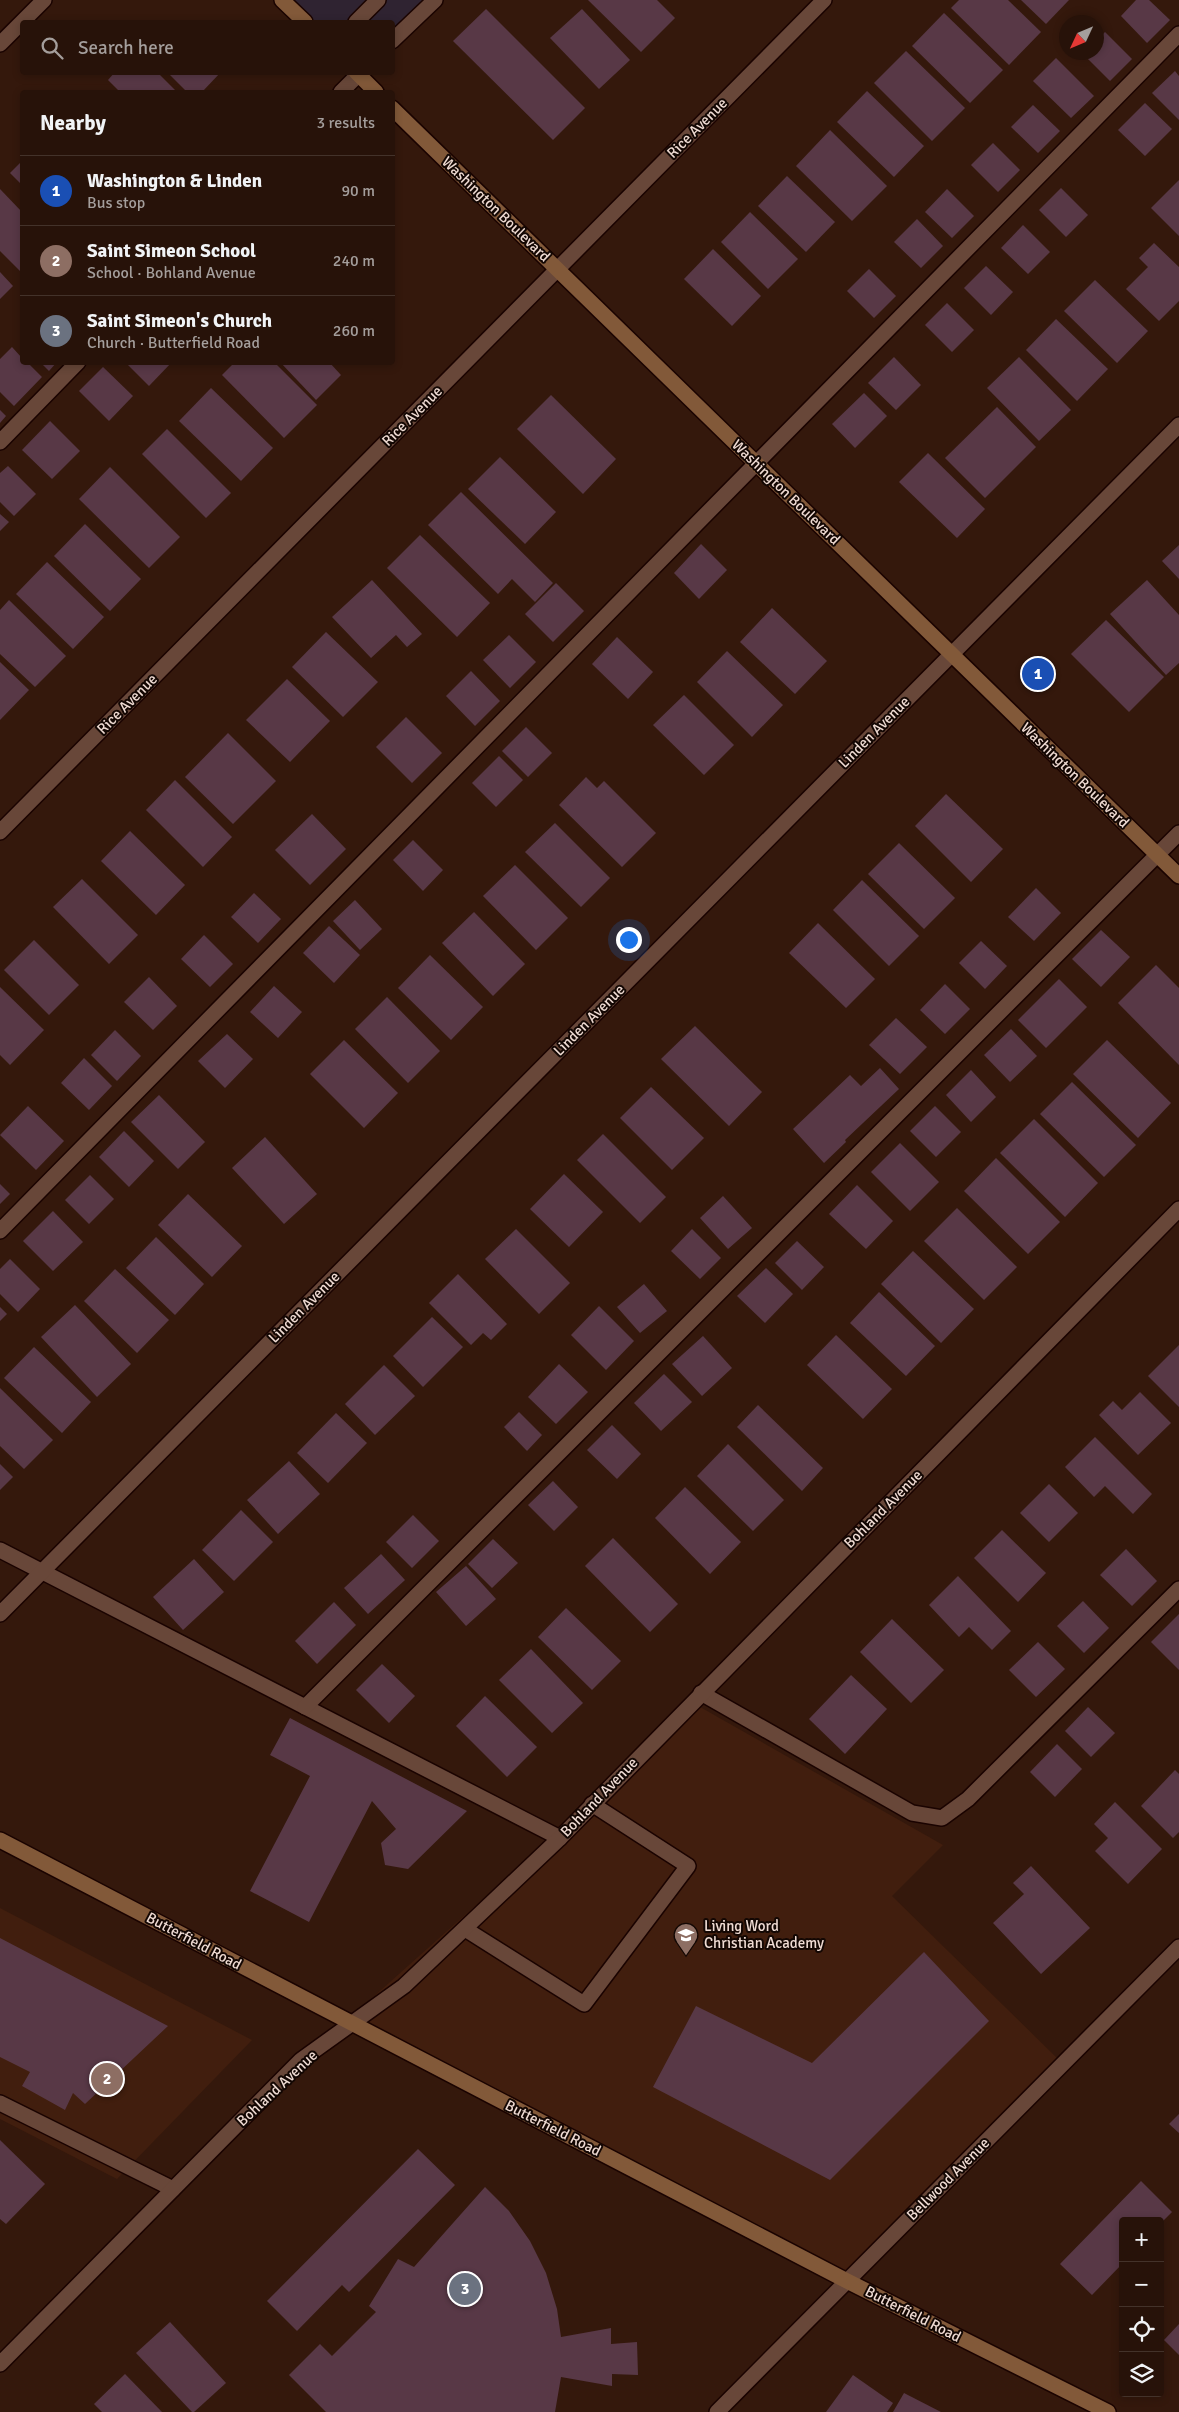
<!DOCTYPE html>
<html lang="en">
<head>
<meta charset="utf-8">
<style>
  :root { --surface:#271209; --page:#2f1b12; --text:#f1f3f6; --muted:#a49e9c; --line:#43322a; --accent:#0b8043 }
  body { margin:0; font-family:Signika,sans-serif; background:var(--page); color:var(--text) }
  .controls { position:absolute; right:15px; bottom:15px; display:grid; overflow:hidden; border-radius:5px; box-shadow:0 2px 8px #0003 }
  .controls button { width:45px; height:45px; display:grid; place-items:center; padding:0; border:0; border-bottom:1px solid var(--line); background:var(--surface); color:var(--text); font:25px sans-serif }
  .compass { position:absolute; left:1059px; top:15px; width:45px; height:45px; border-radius:50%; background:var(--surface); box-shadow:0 2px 8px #0003; rotate:226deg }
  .you { position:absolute; left:628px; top:939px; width:18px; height:18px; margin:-12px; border:4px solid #fff; border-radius:50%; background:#1a73e8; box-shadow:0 0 0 8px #1a73e833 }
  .badge { display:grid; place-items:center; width:32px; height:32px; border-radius:50%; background:var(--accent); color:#fff; font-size:16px; font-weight:700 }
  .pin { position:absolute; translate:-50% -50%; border:2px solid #fff; box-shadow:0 1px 5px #0006 }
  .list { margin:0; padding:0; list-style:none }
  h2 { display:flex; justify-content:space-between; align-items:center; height:65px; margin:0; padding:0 20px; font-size:21px }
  h2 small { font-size:16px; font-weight:400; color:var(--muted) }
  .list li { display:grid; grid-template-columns:32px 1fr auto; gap:15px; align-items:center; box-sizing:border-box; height:70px; padding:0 20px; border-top:1px solid var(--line) }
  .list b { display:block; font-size:19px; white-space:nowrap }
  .list p { margin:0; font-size:16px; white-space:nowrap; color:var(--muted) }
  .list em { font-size:16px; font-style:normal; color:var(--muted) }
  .icon { flex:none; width:28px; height:28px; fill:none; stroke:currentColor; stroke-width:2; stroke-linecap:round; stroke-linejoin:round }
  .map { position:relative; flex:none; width:1179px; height:2412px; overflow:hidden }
  .search { position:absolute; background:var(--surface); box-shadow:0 2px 8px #0003; left:20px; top:20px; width:375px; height:55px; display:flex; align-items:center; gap:12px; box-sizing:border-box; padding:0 18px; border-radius:5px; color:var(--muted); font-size:19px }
  .panel { position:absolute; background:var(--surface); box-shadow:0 2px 8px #0003; left:20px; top:90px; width:375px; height:275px; border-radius:5px }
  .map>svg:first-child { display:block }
</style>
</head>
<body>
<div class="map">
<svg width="1179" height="2412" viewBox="0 0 1179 2412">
  <rect width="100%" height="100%" fill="#34180c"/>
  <polygon fill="#2f2331" points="278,0 443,0 393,49 392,22 301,22"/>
  <g fill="#411e0e">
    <polygon points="686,1699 943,1845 892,1896 1058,2059 850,2275 352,2016 550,1839"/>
    <polygon points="0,1908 252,2040 117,2179 0,2119"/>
  </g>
  <g fill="#583846">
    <polygon points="588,0 657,0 675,18 641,52"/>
    <polygon points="959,0 1008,0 1041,32 1009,65 951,8"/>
    <polygon points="1021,0 1069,0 1046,24"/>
    <polygon points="1136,0 1149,0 1170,20 1147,43 1121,16"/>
    <polygon points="486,9 585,108 553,140 453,41"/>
    <polygon points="582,9 630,60 599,89 550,38"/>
    <polygon points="944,13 1003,70 970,103 912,46"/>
    <polygon points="1105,32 1132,59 1110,81 1083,54 1096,52 1096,41"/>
    <polygon points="906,51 965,108 932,141 874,83"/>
    <polygon points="1056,58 1094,96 1071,118 1033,81"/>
    <polygon points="1175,71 1179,76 1179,120 1152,93"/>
    <polygon points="115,72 157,72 177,92 120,92 108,80"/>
    <polygon points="167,72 221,72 202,92 187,92"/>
    <polygon points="867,91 924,146 894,177 837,122"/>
    <polygon points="1145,103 1172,129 1145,156 1118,130"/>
    <polygon points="1033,105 1060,131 1038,153 1011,127"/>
    <polygon points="830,130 887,186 852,221 796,166"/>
    <polygon points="993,143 1020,170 998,192 971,165"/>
    <polygon points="22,161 22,185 10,173"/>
    <polygon points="787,176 835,222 806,252 758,206"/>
    <polygon points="1179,180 1179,236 1151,208"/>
    <polygon points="1061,188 1088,215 1066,237 1039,210"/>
    <polygon points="0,189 22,212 22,273 0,251"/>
    <polygon points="947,189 974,216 952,238 925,212"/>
    <polygon points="750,212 798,259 768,289 721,242"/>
    <polygon points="917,219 943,246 921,268 894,242"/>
    <polygon points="1023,225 1050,252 1028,274 1001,248"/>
    <polygon points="1154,243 1179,267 1179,301 1159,321 1126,289 1148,267 1139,258"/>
    <polygon points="713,249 761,296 732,326 684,279"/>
    <polygon points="986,266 1013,292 991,315 964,288"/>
    <polygon points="869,269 896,296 874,318 847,291"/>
    <polygon points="0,272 13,286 0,299"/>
    <polygon points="1095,280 1148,331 1117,363 1064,311"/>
    <polygon points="947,303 974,330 952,352 925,325"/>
    <polygon points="1056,319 1108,369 1077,401 1026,350"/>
    <polygon points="12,347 22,358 22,362 27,362 42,377 14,406 0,392 0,359"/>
    <polygon points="894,357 921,385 896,410 868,383"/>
    <polygon points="1019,357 1071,410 1039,441 987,388"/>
    <polygon points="40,362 57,362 49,371"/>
    <polygon points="125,362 172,362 149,386"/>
    <polygon points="235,362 274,362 317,405 284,438 222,375"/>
    <polygon points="280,362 329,362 341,375 316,400"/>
    <polygon points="103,367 133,396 109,421 79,391"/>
    <polygon points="211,388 273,448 241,481 179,421"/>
    <polygon points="864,393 887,416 855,448 832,424"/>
    <polygon points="551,395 616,459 583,494 517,429"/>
    <polygon points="997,407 1036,447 985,498 945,458"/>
    <polygon points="0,410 6,416 0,423"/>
    <polygon points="50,421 80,451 52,479 22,450"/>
    <polygon points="167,429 231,493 206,518 142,454"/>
    <polygon points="928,453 985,509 957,538 899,482"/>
    <polygon points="500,457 556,512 525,544 468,489"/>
    <polygon points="8,466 36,494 14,516 0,502 0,473"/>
    <polygon points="110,467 180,537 149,568 79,499"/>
    <polygon points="461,492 553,583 535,602 512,579 498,594 428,525"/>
    <polygon points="0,514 9,522 0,531"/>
    <polygon points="85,524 141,579 110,611 54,556"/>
    <polygon points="420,535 490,603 457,637 387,568"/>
    <polygon points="701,544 727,570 699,599 674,573"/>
    <polygon points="1179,545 1179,579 1162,561"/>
    <polygon points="47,562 104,617 73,649 16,594"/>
    <polygon points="372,580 422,634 407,647 396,635 371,658 332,617"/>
    <polygon points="1147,580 1179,615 1179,663 1166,675 1110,614"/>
    <polygon points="556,583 584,611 553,642 525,614"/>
    <polygon points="9,600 66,656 35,687 0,654 0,610"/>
    <polygon points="772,608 827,661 795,694 740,642"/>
    <polygon points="1106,620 1164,677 1129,712 1071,654"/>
    <polygon points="326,632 378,682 343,717 292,667"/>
    <polygon points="509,635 536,662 510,688 483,660"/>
    <polygon points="617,637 653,672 628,699 592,664"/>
    <polygon points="727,651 783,705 752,737 697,682"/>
    <polygon points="0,662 29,690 0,720"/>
    <polygon points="471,671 500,701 475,726 446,696"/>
    <polygon points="287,679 330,721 290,762 246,720"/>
    <polygon points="684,695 734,745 704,775 653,725"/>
    <polygon points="406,717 442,753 412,783 376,747"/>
    <polygon points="526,727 552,753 528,777 502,751"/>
    <polygon points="228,733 276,781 233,824 185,777"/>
    <polygon points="499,756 523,780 496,807 472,783"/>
    <polygon points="586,777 597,788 604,781 656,833 622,867 559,805"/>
    <polygon points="175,780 232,837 203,867 146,810"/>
    <polygon points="946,794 1003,849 971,882 915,826"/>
    <polygon points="312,814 346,849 310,885 275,850"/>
    <polygon points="555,823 610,878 581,907 525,852"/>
    <polygon points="130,831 185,885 156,915 101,861"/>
    <polygon points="413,840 443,870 423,891 393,860"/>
    <polygon points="899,843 955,898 924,929 868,874"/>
    <polygon points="515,865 568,918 536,950 483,896"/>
    <polygon points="82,879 138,935 109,964 53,907"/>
    <polygon points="862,880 919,936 889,966 833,910"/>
    <polygon points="1036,888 1061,913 1034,941 1008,917"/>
    <polygon points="254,893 281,919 258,943 231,917"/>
    <polygon points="355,900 382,929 360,950 333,921"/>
    <polygon points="474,912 525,964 493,996 442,943"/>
    <polygon points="818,923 875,979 846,1008 789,953"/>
    <polygon points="329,926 360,955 334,983 303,953"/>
    <polygon points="1101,930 1130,957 1101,987 1072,959"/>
    <polygon points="204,935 233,964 210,987 181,959"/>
    <polygon points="34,940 79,985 49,1015 4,970"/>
    <polygon points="981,941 1007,966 985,989 959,963"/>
    <polygon points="430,955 483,1007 451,1040 398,988"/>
    <polygon points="1156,965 1179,988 1179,1065 1118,1003"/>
    <polygon points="149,977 177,1006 153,1030 124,1002"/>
    <polygon points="1059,979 1087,1007 1046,1048 1018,1020"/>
    <polygon points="945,984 970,1009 945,1034 920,1010"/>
    <polygon points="274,986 302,1012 278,1038 250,1012"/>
    <polygon points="0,987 44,1030 10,1065 0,1055"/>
    <polygon points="387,997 440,1051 408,1083 355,1029"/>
    <polygon points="896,1018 927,1047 900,1074 869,1045"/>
    <polygon points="695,1026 762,1092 729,1126 661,1059"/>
    <polygon points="1011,1029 1037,1056 1010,1082 984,1055"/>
    <polygon points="115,1030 141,1056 117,1081 91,1055"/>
    <polygon points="227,1034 253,1059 225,1088 198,1061"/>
    <polygon points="344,1040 398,1093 364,1128 310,1074"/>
    <polygon points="1107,1040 1171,1103 1138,1138 1073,1074"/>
    <polygon points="84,1058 112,1086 89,1110 61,1083"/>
    <polygon points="880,1068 899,1089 845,1140 846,1142 824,1163 793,1129 850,1075 861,1086"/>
    <polygon points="971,1070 996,1097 971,1122 946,1095"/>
    <polygon points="1072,1082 1136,1145 1104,1177 1040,1114"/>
    <polygon points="651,1087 704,1138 672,1170 620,1118"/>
    <polygon points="159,1095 205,1142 178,1169 131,1122"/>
    <polygon points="28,1106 64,1141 36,1170 0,1135"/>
    <polygon points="935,1106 961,1132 936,1157 910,1131"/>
    <polygon points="1034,1119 1098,1183 1065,1217 1000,1153"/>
    <polygon points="124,1131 154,1161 129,1187 99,1157"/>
    <polygon points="603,1134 666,1197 640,1223 577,1160"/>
    <polygon points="265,1137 317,1194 284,1224 232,1168"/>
    <polygon points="900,1143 939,1182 910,1211 871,1172"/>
    <polygon points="996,1158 1060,1222 1028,1254 964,1191"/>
    <polygon points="564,1174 603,1212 569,1247 530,1209"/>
    <polygon points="90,1175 114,1199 89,1224 65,1200"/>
    <polygon points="0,1184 10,1194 0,1204"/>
    <polygon points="857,1185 893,1221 866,1249 829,1214"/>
    <polygon points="188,1194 242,1246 212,1277 158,1225"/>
    <polygon points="723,1196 752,1228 728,1249 700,1218"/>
    <polygon points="957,1208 1017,1267 984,1300 924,1241"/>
    <polygon points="53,1211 83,1242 53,1271 23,1241"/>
    <polygon points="516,1229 570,1283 539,1314 485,1259"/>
    <polygon points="692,1229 721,1258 700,1279 671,1251"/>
    <polygon points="156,1237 204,1284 175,1315 126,1268"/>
    <polygon points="797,1241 824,1267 802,1290 775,1263"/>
    <polygon points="913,1251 974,1309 941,1343 881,1284"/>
    <polygon points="10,1259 40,1289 18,1312 0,1294 0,1269"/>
    <polygon points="766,1268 793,1294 765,1323 737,1296"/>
    <polygon points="115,1269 169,1320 137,1353 84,1301"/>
    <polygon points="458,1274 507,1324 491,1340 483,1333 471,1345 429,1303"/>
    <polygon points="644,1284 667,1311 640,1333 617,1307"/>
    <polygon points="879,1292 935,1346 906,1376 850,1323"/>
    <polygon points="75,1305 131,1364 97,1397 41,1337"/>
    <polygon points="599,1306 634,1341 606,1370 571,1335"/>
    <polygon points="0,1307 7,1314 0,1321"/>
    <polygon points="432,1317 463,1347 423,1387 393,1356"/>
    <polygon points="836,1335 892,1389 863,1419 807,1365"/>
    <polygon points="703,1336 732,1368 702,1396 672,1364"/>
    <polygon points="1179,1345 1179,1407 1148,1376"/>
    <polygon points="34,1347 91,1402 62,1433 4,1378"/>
    <polygon points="559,1364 588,1392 556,1424 528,1397"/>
    <polygon points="384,1365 415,1396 375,1435 345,1404"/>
    <polygon points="664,1374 692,1402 661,1431 634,1403"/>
    <polygon points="0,1388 53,1440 24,1469 0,1446"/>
    <polygon points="1140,1392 1171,1423 1138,1455 1099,1415 1113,1401 1122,1410"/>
    <polygon points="758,1405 823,1468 802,1491 737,1427"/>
    <polygon points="519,1412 542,1435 527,1451 504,1427"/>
    <polygon points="336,1413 367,1443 328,1483 297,1453"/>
    <polygon points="612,1425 641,1454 617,1479 587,1450"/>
    <polygon points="1095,1437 1152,1494 1133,1514 1105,1486 1094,1497 1065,1467"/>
    <polygon points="728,1444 784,1500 753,1531 697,1476"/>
    <polygon points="289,1461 320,1494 278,1534 247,1500"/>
    <polygon points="0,1464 13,1477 0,1490"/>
    <polygon points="553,1481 578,1507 554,1531 528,1505"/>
    <polygon points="1049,1484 1078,1513 1049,1542 1020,1513"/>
    <polygon points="685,1487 741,1542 710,1574 655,1518"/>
    <polygon points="241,1510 273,1542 234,1581 202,1550"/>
    <polygon points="413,1515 439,1541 412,1568 386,1542"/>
    <polygon points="1002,1530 1046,1573 1018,1602 974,1558"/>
    <polygon points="613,1538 678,1604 650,1632 585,1566"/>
    <polygon points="493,1539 518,1563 492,1588 468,1564"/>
    <polygon points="1126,1549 1157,1581 1132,1606 1100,1575"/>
    <polygon points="381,1554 405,1580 368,1614 344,1588"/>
    <polygon points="194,1559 224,1592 183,1630 153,1597"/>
    <polygon points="466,1566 496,1599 466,1626 436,1592"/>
    <polygon points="958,1576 1011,1631 992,1650 969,1627 959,1637 929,1605"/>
    <polygon points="1083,1601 1109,1628 1084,1653 1057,1626"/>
    <polygon points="334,1602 356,1625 317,1664 295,1641"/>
    <polygon points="566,1608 621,1661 592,1690 538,1637"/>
    <polygon points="1179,1614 1179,1670 1151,1642"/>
    <polygon points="892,1619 944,1670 911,1703 860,1652"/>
    <polygon points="1038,1642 1065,1669 1036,1697 1009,1670"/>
    <polygon points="531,1649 583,1703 552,1733 499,1680"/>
    <polygon points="382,1664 415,1696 389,1723 356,1690"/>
    <polygon points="851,1675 887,1709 845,1754 809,1719"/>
    <polygon points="485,1696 537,1747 507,1777 456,1726"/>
    <polygon points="1088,1707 1115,1733 1091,1757 1065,1731"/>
    <polygon points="290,1718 467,1811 408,1869 385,1865 381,1843 396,1829 372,1801 309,1922 250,1891 310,1776 270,1755"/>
    <polygon points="1057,1744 1082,1769 1055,1797 1030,1772"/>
    <polygon points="1175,1770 1179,1774 1179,1832 1173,1838 1141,1806"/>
    <polygon points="1115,1802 1162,1849 1128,1884 1095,1851 1108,1838 1094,1824"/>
    <polygon points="1031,1866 1090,1928 1041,1974 993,1923 1024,1894 1013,1883"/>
    <polygon points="0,1938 168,2026 85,2104 73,2093 65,2110 22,2086 30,2072 0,2057"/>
    <polygon points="924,1952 989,2021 830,2180 653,2087 696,2006 812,2063"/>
    <polygon points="1179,2114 1179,2133 1169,2124"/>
    <polygon points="0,2140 45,2184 6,2224 0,2219"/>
    <polygon points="418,2149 455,2185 349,2292 342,2285 297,2331 267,2301"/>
    <polygon points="1141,2181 1172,2212 1160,2224 1160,2221 1123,2221 1123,2263 1092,2295 1060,2264"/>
    <polygon points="485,2187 509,2211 530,2241 546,2273 557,2309 561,2337 611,2328 611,2344 637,2342 638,2375 612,2374 612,2386 561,2377 555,2412 326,2412 289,2375 320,2344 332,2356 376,2312 369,2306 398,2259 414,2267"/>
    <polygon points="170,2322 226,2383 194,2412 192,2412 136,2353"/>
    <polygon points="1179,2324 1179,2355 1164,2340"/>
    <polygon points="125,2374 162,2412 102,2412 94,2404"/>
    <polygon points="853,2375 893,2403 887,2412 826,2412"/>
    <polygon points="904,2393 941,2412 893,2412"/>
  </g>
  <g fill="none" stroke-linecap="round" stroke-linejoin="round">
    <g stroke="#1a0300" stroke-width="18">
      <g id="lane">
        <polyline points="356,22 378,0"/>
        <polyline points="392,41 435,0"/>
        <polyline points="341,92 361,72"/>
        <polyline points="0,442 78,362"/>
        <polyline points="0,1231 1179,34"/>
        <polyline points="0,1550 560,1838"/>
        <polyline points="701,1693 912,1813 942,1818 968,1799 1179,1589"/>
        <polyline points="305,1707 1179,833"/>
        <polyline points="465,1929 584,2004 688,1866 592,1804"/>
        <polyline points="0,2103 173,2189"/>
      </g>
    </g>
    <g stroke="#1a0300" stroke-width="18">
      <g id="street">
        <polyline points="0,44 44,0"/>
        <polyline points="0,832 824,0"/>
        <polyline points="0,1614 1179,425"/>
        <polyline points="0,2364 301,2060 404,1986 560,1838 1179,1209"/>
        <polyline points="717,2412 1179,1947"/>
      </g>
    </g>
    <g stroke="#1a0300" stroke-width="18">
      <g id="secondary">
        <polyline points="282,0 305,22"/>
        <polyline points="356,72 376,92"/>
        <polyline points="392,108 1179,876"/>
        <polyline points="0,1840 847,2281 1108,2412"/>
      </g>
    </g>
    <use href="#lane" stroke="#684739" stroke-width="15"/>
    <use href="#street" stroke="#684739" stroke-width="15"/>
    <use href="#secondary" stroke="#825939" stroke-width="15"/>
  </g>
  <defs>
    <g id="school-pin" transform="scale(1.25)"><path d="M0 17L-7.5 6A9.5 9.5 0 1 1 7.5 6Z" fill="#8d6e63" stroke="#130703"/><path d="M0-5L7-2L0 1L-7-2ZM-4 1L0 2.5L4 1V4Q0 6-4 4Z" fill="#fff"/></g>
  </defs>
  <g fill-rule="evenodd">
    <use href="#school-pin" x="686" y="1935"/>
  </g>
  <g text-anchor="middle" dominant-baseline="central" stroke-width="4" stroke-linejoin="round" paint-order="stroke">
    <g font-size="15" fill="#efdbd3" stroke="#130703">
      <text transform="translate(697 128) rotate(-45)">Rice Avenue</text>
      <text transform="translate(496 209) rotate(44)">Washington Boulevard</text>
      <text transform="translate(412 416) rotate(-45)">Rice Avenue</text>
      <text transform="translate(786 492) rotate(44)">Washington Boulevard</text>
      <text transform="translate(127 704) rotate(-45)">Rice Avenue</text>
      <text transform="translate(874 732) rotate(-45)">Linden Avenue</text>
      <text transform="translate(1075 775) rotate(44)">Washington Boulevard</text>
      <text transform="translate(589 1020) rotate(-45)">Linden Avenue</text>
      <text transform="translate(304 1307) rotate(-45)">Linden Avenue</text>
      <text transform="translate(883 1509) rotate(-45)">Bohland Avenue</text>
      <text transform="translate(599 1797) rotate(-46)">Bohland Avenue</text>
      <text transform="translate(194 1941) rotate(28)">Butterfield Road</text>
      <text transform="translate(277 2088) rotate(-43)">Bohland Avenue</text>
      <text transform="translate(553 2128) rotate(27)">Butterfield Road</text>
      <text transform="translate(948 2179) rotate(-45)">Bellwood Avenue</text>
      <text transform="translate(913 2314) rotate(27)">Butterfield Road</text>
    </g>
    <g font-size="15" fill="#efdbd3" stroke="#130703" text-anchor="start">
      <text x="704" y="1926">Living Word<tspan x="704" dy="17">Christian Academy</tspan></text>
    </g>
  </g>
</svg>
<div class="controls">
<button>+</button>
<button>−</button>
<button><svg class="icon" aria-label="locate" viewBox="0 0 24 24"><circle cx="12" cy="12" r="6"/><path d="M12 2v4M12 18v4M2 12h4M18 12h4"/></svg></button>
<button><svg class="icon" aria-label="layers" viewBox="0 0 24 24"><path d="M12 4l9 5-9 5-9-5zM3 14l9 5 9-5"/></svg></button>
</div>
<svg class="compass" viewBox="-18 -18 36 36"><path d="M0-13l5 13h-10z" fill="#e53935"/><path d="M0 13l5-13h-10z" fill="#a49e9c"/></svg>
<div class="you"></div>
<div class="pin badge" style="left:1038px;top:674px;background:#1a4fb4">1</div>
<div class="pin badge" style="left:107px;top:2079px;background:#8d6e63">2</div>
<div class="pin badge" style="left:465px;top:2289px;background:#6b7280">3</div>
<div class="search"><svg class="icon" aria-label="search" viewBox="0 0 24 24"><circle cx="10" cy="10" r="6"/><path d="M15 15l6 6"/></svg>Search here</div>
<section class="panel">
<h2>Nearby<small>3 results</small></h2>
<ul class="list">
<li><span class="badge" style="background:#1a4fb4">1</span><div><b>Washington &amp; Linden</b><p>Bus stop</p></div><em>90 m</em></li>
<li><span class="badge" style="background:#8d6e63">2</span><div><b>Saint Simeon School</b><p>School · Bohland Avenue</p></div><em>240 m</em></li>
<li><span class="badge" style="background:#6b7280">3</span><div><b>Saint Simeon's Church</b><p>Church · Butterfield Road</p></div><em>260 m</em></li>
</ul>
</section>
</div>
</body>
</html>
